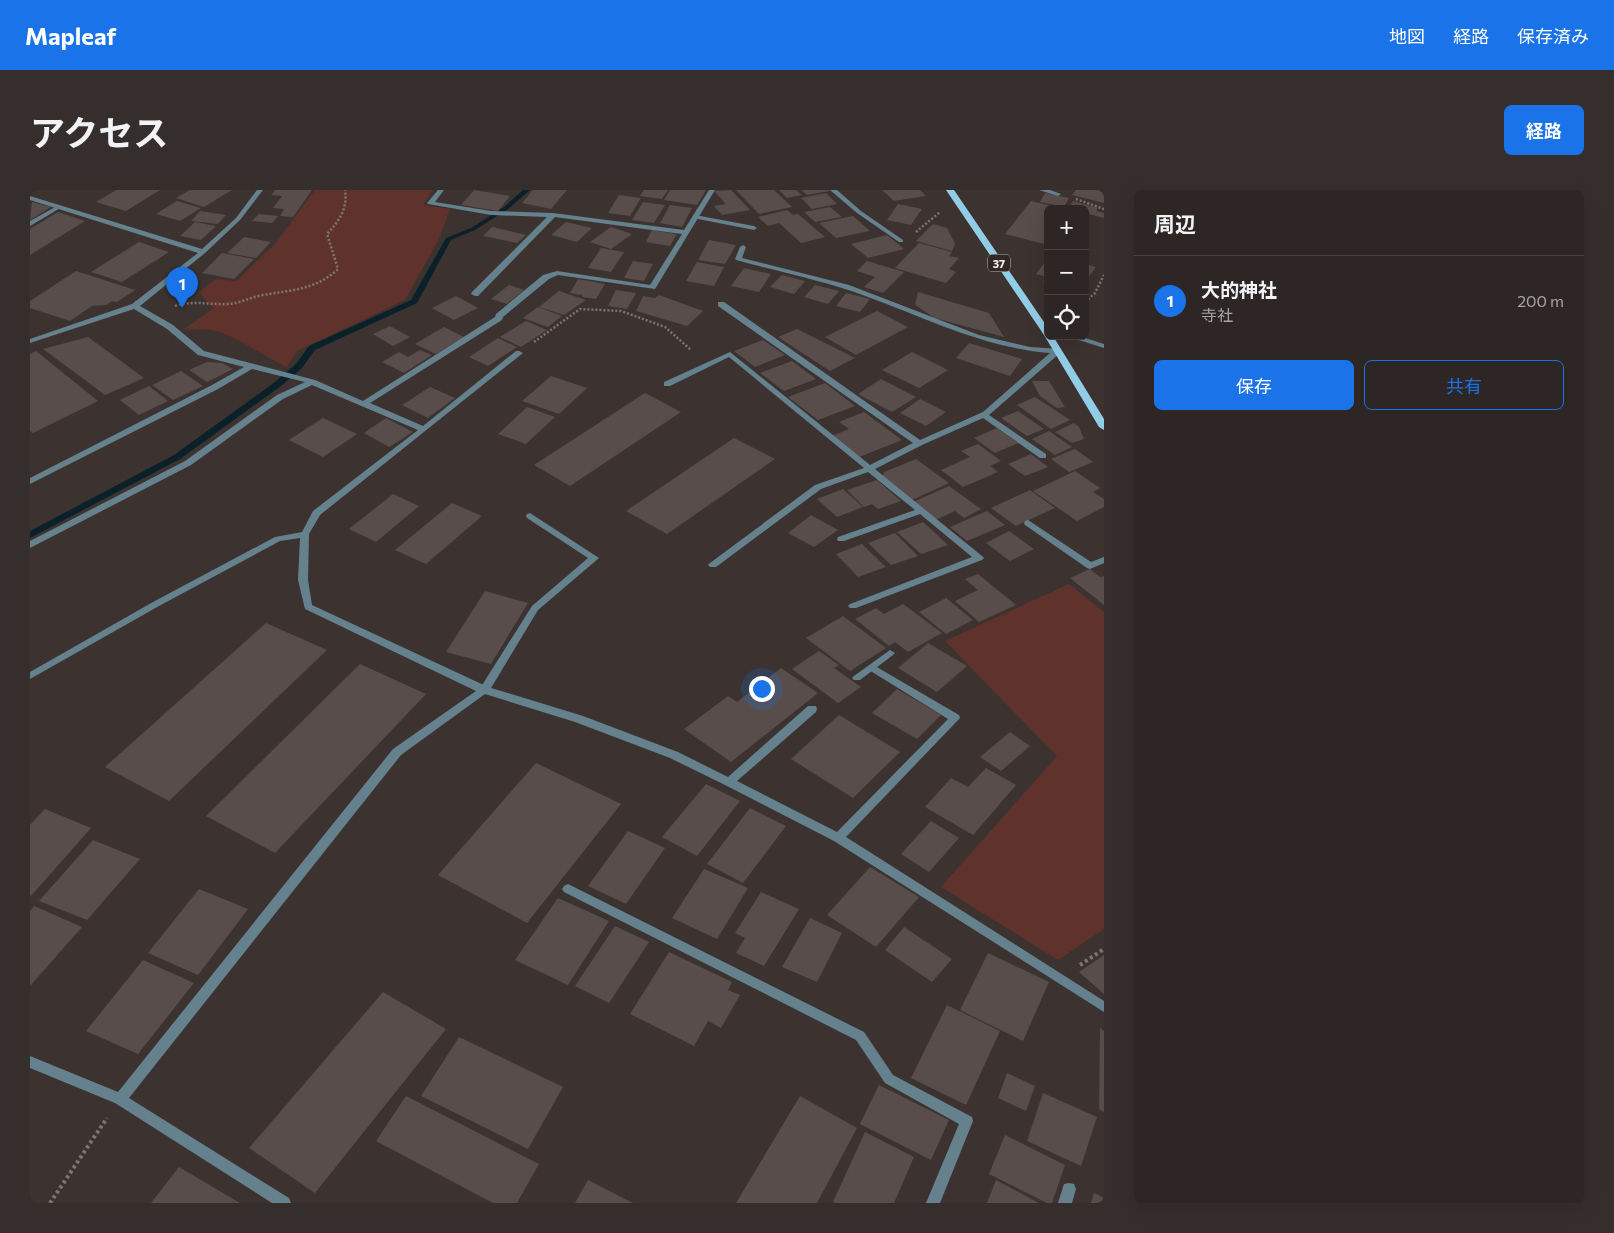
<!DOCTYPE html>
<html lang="ja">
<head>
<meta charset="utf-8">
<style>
  :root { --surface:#2d2624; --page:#352e2c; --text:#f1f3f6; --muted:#a7a5a6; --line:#484341; --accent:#1a73e8 }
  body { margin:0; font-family:Commissioner,"Noto Sans JP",sans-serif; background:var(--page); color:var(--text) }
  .controls { position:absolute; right:15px; top:15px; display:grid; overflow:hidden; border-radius:8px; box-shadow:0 5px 20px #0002 }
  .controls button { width:45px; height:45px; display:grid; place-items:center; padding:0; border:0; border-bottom:1px solid var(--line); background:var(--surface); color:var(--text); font:25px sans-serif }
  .you { position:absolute; left:731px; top:498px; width:18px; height:18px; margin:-12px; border:4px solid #fff; border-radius:50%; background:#1a73e8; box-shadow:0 0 0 8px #1a73e833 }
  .badge { display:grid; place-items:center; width:32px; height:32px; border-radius:50%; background:var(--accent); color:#fff; font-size:16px; font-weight:700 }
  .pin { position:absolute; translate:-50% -41px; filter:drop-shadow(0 1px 2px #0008) }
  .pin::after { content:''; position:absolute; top:26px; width:18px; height:15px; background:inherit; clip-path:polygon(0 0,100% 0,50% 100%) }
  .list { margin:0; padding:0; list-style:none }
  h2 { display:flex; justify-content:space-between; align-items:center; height:65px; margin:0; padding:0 20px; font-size:21px }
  h2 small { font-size:16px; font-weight:400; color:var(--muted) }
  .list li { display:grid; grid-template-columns:32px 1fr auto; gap:15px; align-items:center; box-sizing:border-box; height:90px; padding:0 20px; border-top:1px solid var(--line) }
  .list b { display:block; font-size:19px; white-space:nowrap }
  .list p { margin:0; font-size:16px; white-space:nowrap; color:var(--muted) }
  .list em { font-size:16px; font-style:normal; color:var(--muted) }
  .actions { display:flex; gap:10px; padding:15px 20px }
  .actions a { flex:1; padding:11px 0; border:1px solid var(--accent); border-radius:8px; text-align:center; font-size:18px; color:var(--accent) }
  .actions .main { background:var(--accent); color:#fff }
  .icon { flex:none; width:28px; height:28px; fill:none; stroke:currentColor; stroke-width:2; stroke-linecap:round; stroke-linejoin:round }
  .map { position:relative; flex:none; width:1074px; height:1013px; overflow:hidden; border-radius:8px }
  header { display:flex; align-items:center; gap:30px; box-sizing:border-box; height:70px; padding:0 25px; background:var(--accent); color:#fff }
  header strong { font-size:24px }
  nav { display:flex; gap:28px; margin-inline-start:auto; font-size:18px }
  .intro { display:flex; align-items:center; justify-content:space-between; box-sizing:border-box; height:120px; padding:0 30px }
  h1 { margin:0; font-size:35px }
  .button { padding:12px 22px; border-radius:8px; background:var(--accent); color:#fff; font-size:18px; font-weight:700 }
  main { display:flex; gap:30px; padding:0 30px }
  aside { flex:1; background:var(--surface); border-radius:8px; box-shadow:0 5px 20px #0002 }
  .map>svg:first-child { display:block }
</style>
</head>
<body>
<header>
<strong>Mapleaf</strong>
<nav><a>地図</a><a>経路</a><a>保存済み</a></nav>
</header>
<div class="intro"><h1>アクセス</h1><a class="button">経路</a></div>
<main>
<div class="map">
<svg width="1074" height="1013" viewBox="0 0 1074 1013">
  <rect width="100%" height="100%" fill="#3c3230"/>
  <g fill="#5f332c">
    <path d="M 285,0 L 403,0 L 393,15 L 420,19 L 409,49 L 375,110 L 267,161 L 257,177 C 234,167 204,144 182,140 C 173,139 163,140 154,139 L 183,119 L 169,102 L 186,89 L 206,91 L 245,54 Z"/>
    <polygon points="1039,394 1074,422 1074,739 1028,770 911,697 1027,566 915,451"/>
  </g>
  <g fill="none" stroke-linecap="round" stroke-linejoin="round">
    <polygon fill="#0a212a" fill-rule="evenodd" points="493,0 500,0 478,19 445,40 421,50 387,113 285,160 272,178 251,196 150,269 0,348 0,341 144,265 245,192 266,174 279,156 381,110 416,48 441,38 474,17"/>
  </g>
  <g fill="#594d4b">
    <polygon points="86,0 130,0 96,21 66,12"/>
    <polygon points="160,0 202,0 174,17 146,8"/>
    <polygon points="245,0 282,0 263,27 250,26 254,19 243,18 252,6 241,5"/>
    <polygon points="444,0 480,6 468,21 431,15"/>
    <polygon points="503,0 537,0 521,19 492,13"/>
    <polygon points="614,0 638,0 632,9 610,6"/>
    <polygon points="640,0 676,0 667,15 634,10"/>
    <polygon points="701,0 720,20 692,25 684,16 696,14 684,1"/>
    <polygon points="706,0 744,0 762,17 729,24"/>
    <polygon points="749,0 766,0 772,5 757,8"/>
    <polygon points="771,0 799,0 799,1 777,5"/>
    <polygon points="852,0 890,0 896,6 864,11"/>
    <polygon points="1046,0 1074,0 1074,13 1042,5"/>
    <polygon points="796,3 807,14 782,19 771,8"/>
    <polygon points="1015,3 1039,8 1034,17 1010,12"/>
    <polygon points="589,5 611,8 600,26 578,23"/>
    <polygon points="147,11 171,18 150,31 126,24"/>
    <polygon points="1001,11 1030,18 1018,19 1018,55 975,44"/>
    <polygon points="1043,11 1068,18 1066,21 1074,23 1074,28 1055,23 1055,19 1038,19"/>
    <polygon points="2,12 21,17 0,30"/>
    <polygon points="613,12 635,15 624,33 602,30"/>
    <polygon points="868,14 892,19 881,35 857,30"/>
    <polygon points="640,15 662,18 652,37 630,33"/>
    <polygon points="800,17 812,27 785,32 774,22"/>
    <polygon points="757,20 763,25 768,24 795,47 771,53 749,33 738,36 728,27"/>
    <polygon points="170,21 196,25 188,34 161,31"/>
    <polygon points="28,22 55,31 0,65 0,39"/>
    <polygon points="229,24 248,26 242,33 222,31"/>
    <polygon points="823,26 840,41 806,48 789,33"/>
    <polygon points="165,32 186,36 171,50 150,46"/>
    <polygon points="536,32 562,38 547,52 521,45"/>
    <polygon points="903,34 917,38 925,54 922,61 886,51"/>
    <polygon points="462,37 496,45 487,53 453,46"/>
    <polygon points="581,37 602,44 581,59 560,52"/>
    <polygon points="622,40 647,44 640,56 616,52"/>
    <polygon points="857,45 874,59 838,68 821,54"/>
    <polygon points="214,47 241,52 226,68 197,63"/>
    <polygon points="679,50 706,55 695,74 668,70"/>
    <polygon points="109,52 139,62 92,92 61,82"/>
    <polygon points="889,53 922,62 919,66 929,68 919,79 926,82 916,93 865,78"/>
    <polygon points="571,58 594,62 581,82 558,78"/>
    <polygon points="192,63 224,69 204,89 172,83"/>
    <polygon points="1018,68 1018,94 1013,92 1016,87 1006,84"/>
    <polygon points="603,71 623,74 614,91 594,88"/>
    <polygon points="837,71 874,82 853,103 834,97 845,87 827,81"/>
    <polygon points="667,72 694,77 684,96 656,91"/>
    <polygon points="1055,74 1066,77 1055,92"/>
    <polygon points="714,78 741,84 729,102 701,96"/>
    <polygon points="46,81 105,100 87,112 82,111 76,115 62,116 40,131 0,118 0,111"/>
    <polygon points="752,85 775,91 764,104 740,97"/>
    <polygon points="548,89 575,94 566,109 553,107 552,105 540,103"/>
    <polygon points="479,95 494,100 477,114 461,109"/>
    <polygon points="785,95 809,101 798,114 774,107"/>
    <polygon points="586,100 606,103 597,119 578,116"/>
    <polygon points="529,101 556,110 534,125 509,117"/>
    <polygon points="888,102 959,123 974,147 905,128 885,115"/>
    <polygon points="816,103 840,109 830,122 806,116"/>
    <polygon points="629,105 673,121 657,136 606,121 613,106 625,108"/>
    <polygon points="426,106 448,118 424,130 402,118"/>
    <polygon points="508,117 532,126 518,137 493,128"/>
    <polygon points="847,121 878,137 826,165 795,147"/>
    <polygon points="496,131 517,140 491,157 470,147"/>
    <polygon points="360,136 380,147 363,156 343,144"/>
    <polygon points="414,137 434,147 406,164 385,154"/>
    <polygon points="767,139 825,168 800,181 748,147"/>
    <polygon points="58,147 114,188 75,205 13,159"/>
    <polygon points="468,148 487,157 458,176 439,167"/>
    <polygon points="733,150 755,165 725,177 704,161"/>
    <polygon points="939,153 992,169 980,186 926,168"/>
    <polygon points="390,160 402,165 374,183 352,172 369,162 378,167"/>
    <polygon points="6,161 68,211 3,243 0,241 0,164"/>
    <polygon points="882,162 918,180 889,198 852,180"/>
    <polygon points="762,171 786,189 754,201 730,183"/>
    <polygon points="177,172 192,173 203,179 177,192 159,180"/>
    <polygon points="151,181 173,196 143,210 122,195"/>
    <polygon points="521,186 557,198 529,224 492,211"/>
    <polygon points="851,189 886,207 862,222 828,204"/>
    <polygon points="1002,191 1019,191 1035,217 1027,218 1010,206"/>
    <polygon points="795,193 825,216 788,230 758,207"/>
    <polygon points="119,196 138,211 109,225 90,210"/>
    <polygon points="400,197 425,208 398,228 372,215"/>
    <polygon points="615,203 651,222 540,296 504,275"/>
    <polygon points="1005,207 1040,230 1021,239 987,215"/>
    <polygon points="890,209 916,222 896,236 870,223"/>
    <polygon points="497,217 525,227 496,254 468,244"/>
    <polygon points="988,221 1014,239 997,246 971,228"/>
    <polygon points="834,222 872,250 829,267 802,246 819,239 809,232"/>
    <polygon points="293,228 327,244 293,267 259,250"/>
    <polygon points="356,228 383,242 359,257 334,243"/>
    <polygon points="1044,233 1049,237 1054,249 1042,253 1025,242"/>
    <polygon points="967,238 988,253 965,263 944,248"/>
    <polygon points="1019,241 1042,257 1025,265 1002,249"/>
    <polygon points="704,248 745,269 637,344 596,321"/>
    <polygon points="948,254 971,271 960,276 968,282 933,297 911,280 940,267 931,261"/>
    <polygon points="1045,259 1063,272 1039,282 1021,269"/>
    <polygon points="1001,264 1018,277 995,286 978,274"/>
    <polygon points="886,269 919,293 880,311 852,289 854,282"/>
    <polygon points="1045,281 1070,298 1063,302 1074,309 1074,317 1047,331 1003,301"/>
    <polygon points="847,290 871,311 848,319 842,314 834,317 817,300"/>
    <polygon points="919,296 951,319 934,328 925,321 906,330 883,312"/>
    <polygon points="813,299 833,317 807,327 787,309"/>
    <polygon points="1000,300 1025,318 986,336 961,318"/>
    <polygon points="363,304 389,316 346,352 319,339"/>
    <polygon points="422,313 452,326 396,374 365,360"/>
    <polygon points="957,321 975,335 937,351 920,337"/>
    <polygon points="781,325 808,340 784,357 758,343"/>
    <polygon points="893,332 918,355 891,364 867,342"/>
    <polygon points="979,341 1004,359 980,371 956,353"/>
    <polygon points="865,343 888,366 861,375 838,353"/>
    <polygon points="832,354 856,377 828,387 806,364"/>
    <polygon points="1060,379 1070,387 1074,386 1074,415 1040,388"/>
    <polygon points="948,384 986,415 949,432 925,411 948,400 935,389"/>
    <polygon points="455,401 498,413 461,474 416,462"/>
    <polygon points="916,408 943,430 916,444 889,422"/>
    <polygon points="873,414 912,443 878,462 865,452 859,456 825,429 846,418 854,424"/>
    <polygon points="813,426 856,458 820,481 776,448"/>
    <polygon points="236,433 297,460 139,611 75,577"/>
    <polygon points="898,453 937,476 907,502 868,478"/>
    <polygon points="789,461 809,475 804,478 831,497 808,513 762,479"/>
    <polygon points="330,474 396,504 245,663 176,626"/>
    <polygon points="751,478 788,503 701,572 654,539 698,506 707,512"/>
    <polygon points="867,499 911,525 887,549 842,523"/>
    <polygon points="809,525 870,562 823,608 761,569"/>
    <polygon points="980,542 1000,556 971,581 950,567"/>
    <polygon points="506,573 591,614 497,733 408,685"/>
    <polygon points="956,578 986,595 943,645 895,617 921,588 938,597"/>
    <polygon points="676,594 710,611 667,666 632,647"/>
    <polygon points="720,618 756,636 713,693 677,674"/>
    <polygon points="15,619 61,638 0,707 0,635"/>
    <polygon points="901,631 929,648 899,682 871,664"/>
    <polygon points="598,641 635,658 596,714 558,696"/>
    <polygon points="63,650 110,669 57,730 9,711"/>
    <polygon points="840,677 889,707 846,757 797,725"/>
    <polygon points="674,679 718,698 687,749 642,728"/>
    <polygon points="169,699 218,719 168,785 118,763"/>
    <polygon points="731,702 769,719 734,776 706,763 715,748 705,743"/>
    <polygon points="528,708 579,731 538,795 485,770"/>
    <polygon points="4,716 52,737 0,796 0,721"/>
    <polygon points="780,728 812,743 787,792 752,777"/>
    <polygon points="585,736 619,752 579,813 545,796"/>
    <polygon points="874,737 922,769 902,792 855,760"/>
    <polygon points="639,762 702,792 698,800 710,805 691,838 678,831 664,856 600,824"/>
    <polygon points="958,763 1019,792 993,851 930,820"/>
    <polygon points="1074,765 1074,804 1049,782"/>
    <polygon points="113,770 164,793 108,864 56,841"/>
    <polygon points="353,802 416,839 285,1003 219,958"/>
    <polygon points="917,815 970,841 936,915 881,888"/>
    <polygon points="1070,838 1074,841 1074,922 1069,919"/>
    <polygon points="429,847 533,897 498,959 391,906"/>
    <polygon points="977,883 1005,896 996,921 968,908"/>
    <polygon points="849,895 919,930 901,970 830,934"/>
    <polygon points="1013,903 1067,927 1051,976 997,951"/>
    <polygon points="376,906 509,974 487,1013 463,1013 346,951"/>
    <polygon points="770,906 827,938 787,1013 706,1013"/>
    <polygon points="835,942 884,967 864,1013 805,1013 803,1012"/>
    <polygon points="975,945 1035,975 1022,1013 1017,1013 959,984"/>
    <polygon points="149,977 210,1013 121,1013"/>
    <polygon points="558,990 603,1013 545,1013"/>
    <polygon points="966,990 1009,1013 957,1013"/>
    <polygon points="1064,1003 1074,1008 1074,1013 1061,1013"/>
  </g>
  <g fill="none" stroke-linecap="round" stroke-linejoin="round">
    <g stroke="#7e7573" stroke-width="2.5" stroke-dasharray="2 2" stroke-linecap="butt">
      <polyline points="1046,9 1074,19"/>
      <polyline points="886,42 910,22"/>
      <polyline points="1055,112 1065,103 1074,85"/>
      <path d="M 145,116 C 163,110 180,115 199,114 C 211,113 221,107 233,105 C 261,100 286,100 308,79 L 297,44 C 309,31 318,19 315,0"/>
      <polyline points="504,152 550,119 591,121 635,137 661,160"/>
    </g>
    <g stroke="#7e7573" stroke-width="4" stroke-dasharray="3 3" stroke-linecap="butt">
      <polyline points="1050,775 1074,759"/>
      <polyline points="20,1013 77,928"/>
    </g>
    <g fill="#65818e" fill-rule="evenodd">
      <polygon points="27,16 32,17 0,36 0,31"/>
      <polygon points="665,25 724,36 727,38 724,40 663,28 662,27"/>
      <polygon points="500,323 569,368 508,420 458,503 454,504 449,500 502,416 558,368 497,328 496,326 497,324"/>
      <polygon points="860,460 865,463 863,465 830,490 824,490 822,488 824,486"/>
    </g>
    <g fill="#65818e" fill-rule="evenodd">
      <polygon points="227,0 233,0 210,30 175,63 110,116 143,135 174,161 285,190 333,211 465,127 466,124 513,85 527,81 620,95 652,44 525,27 448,106 445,106 441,104 442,102 517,27 461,25 398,14 397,13 408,0 414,0 405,12 461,21 523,23 654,40 679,0 685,0 625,99 528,85 519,89 473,127 472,130 340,213 393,236 486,161 489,161 493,163 290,325 279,344 278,390 282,415 458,497 553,526 648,562 698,587 778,516 786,516 787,519 786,522 707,591 807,642 918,529 839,480 837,478 839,476 845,476 929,525 930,528 816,647 1074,811 1074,822 804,651 695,595 640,568 545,532 455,504 371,565 99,908 259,1008 261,1013 242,1013 85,913 0,878 0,866 88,902 363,559 446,501 275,419 268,390 270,348 250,351 129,416 0,489 0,482 123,412 245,347 272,342 283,321 388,240 282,195 253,209 161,275 0,358 0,351 155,271 247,205 275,192 222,179 188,199 0,294 0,288 182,195 214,177 168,165 137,139 104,119 0,153 0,149 102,114 168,63 0,10 0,6 172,59 206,28"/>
      <polygon points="800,0 807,0 831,21 873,50 873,52 869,52 827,23"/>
      <polygon points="1009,0 1020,0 1031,4 1028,6"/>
      <path d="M 713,55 L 716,57 L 712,68 L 819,95 L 949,145 L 1000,157 L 1030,159 L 1030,163 L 959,225 L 1016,264 L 1016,268 L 1010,268 L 953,228 L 892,255 L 845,279 L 952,366 L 954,368 L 952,370 L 826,418 L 820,418 L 818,416 L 820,414 L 942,367 L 890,324 L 814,351 L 808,351 L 807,349 L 808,347 L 885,320 L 838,282 L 791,299 L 686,377 L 680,377 L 678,375 L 680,373 L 785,295 L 834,278 L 699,167 L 640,196 L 634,196 L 634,192 L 700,162 L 840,275 L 883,253 L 688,116 L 688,112 L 694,112 L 890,250 L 953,222 L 1020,163 C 955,158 898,129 838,107 C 795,91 750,82 706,70 L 705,69 L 710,57 Z"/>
      <polygon points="1036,146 1049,146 1074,154 1074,158"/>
      <polygon points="998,330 1061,372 1074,367 1074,373 1060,379 1057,378 995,335 994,333 995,331"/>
      <polygon points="538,694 834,842 863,885 942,927 943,931 910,1013 896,1013 929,934 855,893 826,850 534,702 532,699 534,696"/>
      <polygon points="1039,993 1044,994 1046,999 1042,1013 1028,1013 1034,994"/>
    </g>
    <polygon fill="#91cde7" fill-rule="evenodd" points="916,0 924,0 1018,138 1018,146 1023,146 1074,229 1074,240 1069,237 1014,145"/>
  </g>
  <g text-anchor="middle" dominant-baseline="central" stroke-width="4.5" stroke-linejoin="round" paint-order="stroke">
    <rect fill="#322826" stroke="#bdb5b4" stroke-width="1" x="958" y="64.5" width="22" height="17" rx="4"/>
    <g font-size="11" font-weight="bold" fill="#f9f2f1">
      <text x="969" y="73">37</text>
    </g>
  </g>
</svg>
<div class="controls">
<button>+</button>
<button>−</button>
<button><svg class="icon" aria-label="locate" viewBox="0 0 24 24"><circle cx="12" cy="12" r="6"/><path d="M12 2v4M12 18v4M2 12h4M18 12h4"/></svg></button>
</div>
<div class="you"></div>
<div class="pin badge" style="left:152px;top:118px">1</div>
</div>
<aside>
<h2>周辺<small></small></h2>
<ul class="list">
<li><span class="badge">1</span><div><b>大的神社</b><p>寺社</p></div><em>200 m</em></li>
</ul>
<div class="actions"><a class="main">保存</a><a>共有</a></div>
</aside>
</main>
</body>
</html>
